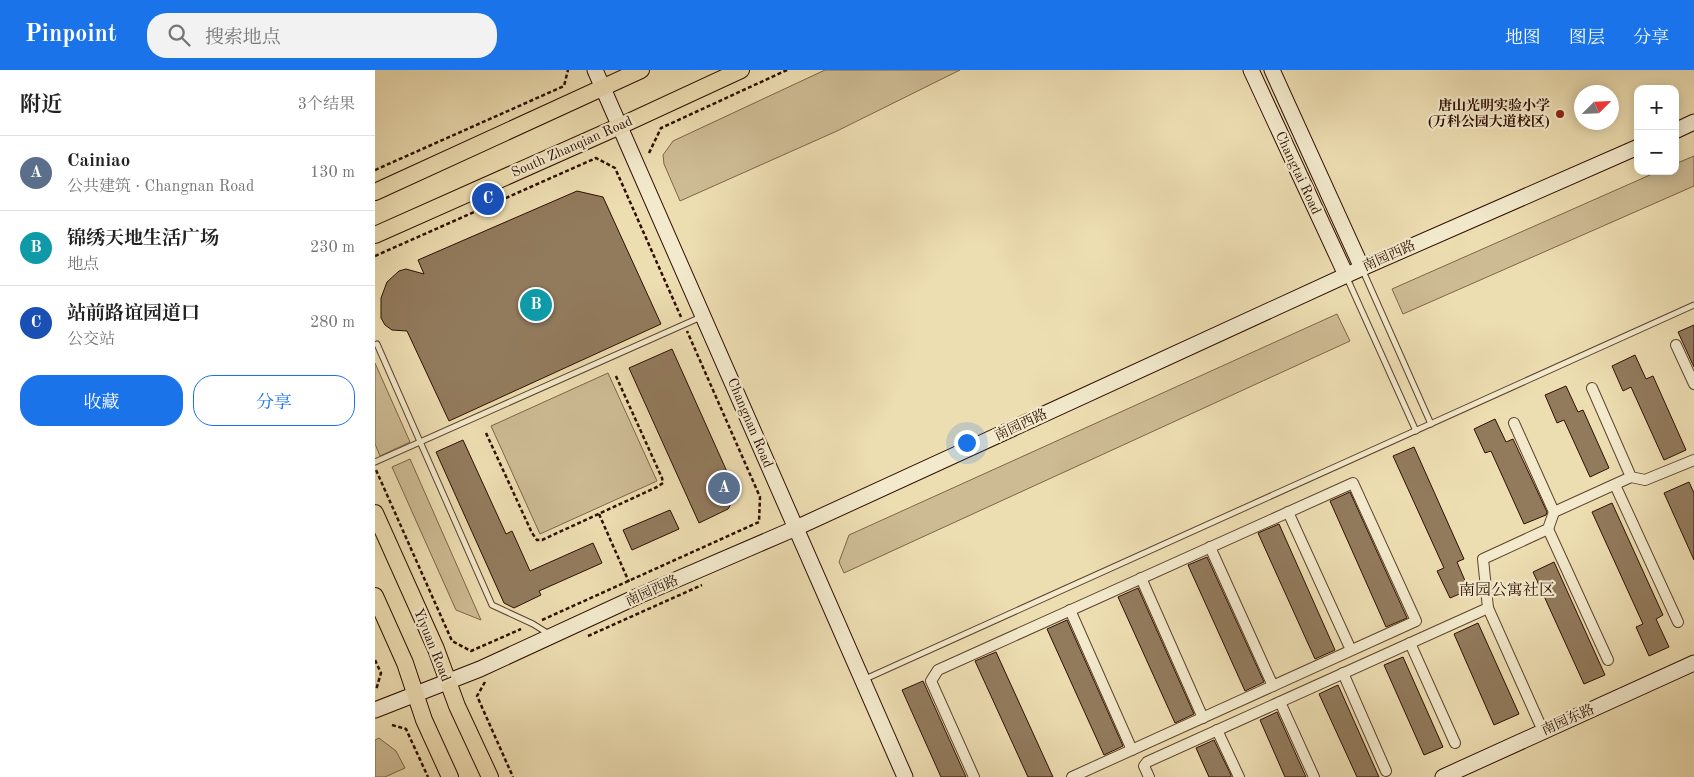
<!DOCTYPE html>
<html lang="zh">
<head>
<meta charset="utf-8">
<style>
  :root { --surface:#fff; --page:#f2f2f2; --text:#222; --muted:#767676; --line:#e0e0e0; --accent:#1a73e8 }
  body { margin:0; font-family:"Old Standard TT","Noto Serif SC",serif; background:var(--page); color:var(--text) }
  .controls { position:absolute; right:15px; top:15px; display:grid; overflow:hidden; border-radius:10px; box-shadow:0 2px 12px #0003 }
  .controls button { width:45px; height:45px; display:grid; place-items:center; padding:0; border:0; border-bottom:1px solid var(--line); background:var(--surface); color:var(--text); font:25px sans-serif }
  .compass { position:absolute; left:1199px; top:15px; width:45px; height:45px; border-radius:50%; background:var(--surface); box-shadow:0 2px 12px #0003; rotate:66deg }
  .you { position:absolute; left:591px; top:372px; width:18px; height:18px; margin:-12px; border:4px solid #fff; border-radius:50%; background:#1a73e8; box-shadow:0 0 0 8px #1a73e833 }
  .badge { display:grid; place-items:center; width:32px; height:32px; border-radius:50%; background:var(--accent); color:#fff; font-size:16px; font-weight:700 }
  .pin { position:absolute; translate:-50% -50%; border:2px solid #fff; box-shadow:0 1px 5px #0006 }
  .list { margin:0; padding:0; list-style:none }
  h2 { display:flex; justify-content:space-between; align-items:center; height:65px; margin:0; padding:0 20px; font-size:21px }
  h2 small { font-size:16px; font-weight:400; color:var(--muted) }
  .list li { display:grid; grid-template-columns:32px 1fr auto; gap:15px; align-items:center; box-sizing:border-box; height:75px; padding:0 20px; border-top:1px solid var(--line) }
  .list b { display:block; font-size:19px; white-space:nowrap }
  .list p { margin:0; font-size:16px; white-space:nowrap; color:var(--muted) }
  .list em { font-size:16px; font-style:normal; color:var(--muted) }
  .actions { display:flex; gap:10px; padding:15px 20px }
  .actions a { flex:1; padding:11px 0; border:1px solid var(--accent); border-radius:20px; text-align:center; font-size:18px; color:var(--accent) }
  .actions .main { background:var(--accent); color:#fff }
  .icon { flex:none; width:28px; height:28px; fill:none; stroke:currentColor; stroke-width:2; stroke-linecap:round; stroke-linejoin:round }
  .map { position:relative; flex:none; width:1319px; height:707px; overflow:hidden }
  header { display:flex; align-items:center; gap:30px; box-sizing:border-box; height:70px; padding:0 25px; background:var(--accent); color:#fff }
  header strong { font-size:24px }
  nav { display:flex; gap:28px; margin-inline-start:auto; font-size:18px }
  .search { width:350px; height:45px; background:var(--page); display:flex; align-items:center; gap:12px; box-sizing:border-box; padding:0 18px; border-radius:20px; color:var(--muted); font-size:19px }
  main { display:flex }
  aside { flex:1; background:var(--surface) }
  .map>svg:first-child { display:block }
</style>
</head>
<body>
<header>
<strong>Pinpoint</strong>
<div class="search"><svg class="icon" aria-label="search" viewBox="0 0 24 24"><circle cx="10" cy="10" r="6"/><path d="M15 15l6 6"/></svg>搜索地点</div>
<nav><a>地图</a><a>图层</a><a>分享</a></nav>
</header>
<main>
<aside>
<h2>附近<small>3个结果</small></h2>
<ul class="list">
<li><span class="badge" style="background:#5c6f8a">A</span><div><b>Cainiao</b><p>公共建筑 · Changnan Road</p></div><em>130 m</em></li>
<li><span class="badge" style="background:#0f9aa8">B</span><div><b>锦绣天地生活广场</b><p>地点</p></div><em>230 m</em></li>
<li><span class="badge" style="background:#1a4fb4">C</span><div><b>站前路谊园道口</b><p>公交站</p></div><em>280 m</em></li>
</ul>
<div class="actions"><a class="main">收藏</a><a>分享</a></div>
</aside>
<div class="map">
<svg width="1319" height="707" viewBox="0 0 1319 707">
  <rect width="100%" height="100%" fill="#eddeb2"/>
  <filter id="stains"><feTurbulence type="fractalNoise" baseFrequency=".004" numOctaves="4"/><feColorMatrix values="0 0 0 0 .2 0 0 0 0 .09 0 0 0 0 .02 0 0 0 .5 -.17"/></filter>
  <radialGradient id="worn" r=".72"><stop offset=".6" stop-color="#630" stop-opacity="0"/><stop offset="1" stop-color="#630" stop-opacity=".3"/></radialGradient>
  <g fill="#cdbb94" stroke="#7e654a">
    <polygon points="450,0 585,0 462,61 305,131 289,94 288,85 298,71"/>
    <polygon points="1319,86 1319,116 1028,244 1017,219 1284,101 1300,101 1300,94"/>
    <polygon points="962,244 975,271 469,503 464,492 474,465"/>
    <polygon points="0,293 35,372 5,386 0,374"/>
    <polygon points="233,303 282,411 165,464 116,356"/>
    <polygon points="35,389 106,550 81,540 17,397"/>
    <polygon points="4,668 21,681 30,698 10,707 0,707 0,670"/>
  </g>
  <g fill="#927b5d" stroke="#2f0f00">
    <polygon points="202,121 228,127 286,254 74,351 32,261 17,260 10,255 6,248 6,228 12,212 24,201 31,199 49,204 43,190"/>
    <polygon points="1319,255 1319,297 1303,262"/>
    <polygon points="297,279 362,424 353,439 324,453 254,298"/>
    <polygon points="1260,285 1271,309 1278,306 1311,380 1289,390 1256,317 1248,321 1237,296"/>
    <polygon points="1191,316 1203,342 1208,340 1234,398 1215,407 1189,350 1182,353 1170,325"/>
    <polygon points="1120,349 1131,372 1138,369 1172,442 1171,445 1149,454 1116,381 1110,383 1099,359"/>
    <polygon points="88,370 131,464 137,461 155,501 218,473 227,493 164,521 166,525 139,538 129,533 61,382"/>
    <polygon points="1039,377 1089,489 1082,492 1094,520 1075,528 1062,501 1069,498 1018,386"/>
    <polygon points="1314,412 1319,423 1319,490 1289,423"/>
    <polygon points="975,422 1032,548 1011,557 955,431"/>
    <polygon points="1237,433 1288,545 1281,549 1294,577 1274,586 1261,557 1268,554 1217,442"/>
    <polygon points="295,440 304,459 257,480 248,460"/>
    <polygon points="904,454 960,580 940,589 883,463"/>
    <polygon points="832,487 889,612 870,621 813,495"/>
    <polygon points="1179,492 1230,605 1209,614 1158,502"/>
    <polygon points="763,518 819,644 800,653 743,527"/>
    <polygon points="692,550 748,676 729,685 672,559"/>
    <polygon points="1103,553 1144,644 1119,655 1079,564"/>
    <polygon points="621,582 678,707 653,707 600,591"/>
    <polygon points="1028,587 1068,677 1049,685 1009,595"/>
    <polygon points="548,611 591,707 566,707 527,620"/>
    <polygon points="963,615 1004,707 982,707 944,624"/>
    <polygon points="902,642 931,707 910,707 885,650"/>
    <polygon points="839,670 856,705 856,707 834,707 821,678"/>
  </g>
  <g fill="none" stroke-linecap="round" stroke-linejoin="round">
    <g stroke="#5e432c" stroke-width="7">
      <g id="lane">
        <polyline points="988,201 1056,354"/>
        <polyline points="972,208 1041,361"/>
        <polyline points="2,274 117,535 158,554 174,564"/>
        <polyline points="0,392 326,247"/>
        <polyline points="488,610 1319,235"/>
      </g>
    </g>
    <g stroke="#5e432c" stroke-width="12">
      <g id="street">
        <polyline points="1301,275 1319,314"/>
        <polyline points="1217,318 1256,407 1270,410 1319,390"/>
        <polyline points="1139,353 1179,442"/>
        <polyline points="1240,415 1303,552"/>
        <polyline points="913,442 976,580"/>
        <polyline points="1173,459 1233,590"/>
        <polyline points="835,477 898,616"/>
        <polyline points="766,508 828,648"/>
        <polyline points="1113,538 1168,661"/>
        <polyline points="695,540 757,680"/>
        <polyline points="1035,573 1080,673"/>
        <polyline points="968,603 1011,701"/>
        <polyline points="905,632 939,707"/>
        <polyline points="842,660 864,707"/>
        <polyline points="599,707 556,611 563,600 978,413 1041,551 697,707"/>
        <polyline points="774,707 769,696 772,692 1113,538 1108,489 1173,459 1179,442 1256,407"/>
      </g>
    </g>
    <g stroke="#2f0f00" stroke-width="17">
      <g id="secondary">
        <polyline points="220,0 530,707"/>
        <polyline points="876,0 971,205"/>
        <polyline points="897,0 987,198"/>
        <polyline points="1300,61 1319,52"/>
        <polyline points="0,640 105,599 261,527 421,458 987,198 1263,77"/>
        <polyline points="1068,707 1319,593"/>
      </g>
    </g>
    <g stroke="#2f0f00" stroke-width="18">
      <g id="primary">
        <polyline points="0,122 266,0"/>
        <polyline points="0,165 245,56 366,0"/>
        <polyline points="0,443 61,579 82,636 115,707"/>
        <polyline points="0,526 30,593 49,650 75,707"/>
      </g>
    </g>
    <g stroke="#2f0f00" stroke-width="2.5" stroke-dasharray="4 2.5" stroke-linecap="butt">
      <polyline points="274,83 286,58 412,0"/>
      <polyline points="0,100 189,16 193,0"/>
      <polyline points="0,186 221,88 240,98 306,247"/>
      <polyline points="111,363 157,463 162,470 167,470 282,417 288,413 287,408 240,304"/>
      <polyline points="1,400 77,571 96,581 146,559"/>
      <polyline points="224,444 254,512"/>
      <polyline points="167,550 384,452 385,427 312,261"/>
      <polyline points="213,566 327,515"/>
      <polyline points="0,590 6,603 1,620"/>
      <polyline points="110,612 102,626 138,707"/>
      <polyline points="17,655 31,659 53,707"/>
    </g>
    <use href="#lane" stroke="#f3eacd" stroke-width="5"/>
    <use href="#street" stroke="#f3eacd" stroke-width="10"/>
    <use href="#secondary" stroke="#f3eacd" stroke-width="15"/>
    <use href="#primary" stroke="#eddeb2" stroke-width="16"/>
  </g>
  <circle fill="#8f2418" stroke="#f3eacd" stroke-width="2" cx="1185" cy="44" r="5"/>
  <g text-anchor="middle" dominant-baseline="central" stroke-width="4.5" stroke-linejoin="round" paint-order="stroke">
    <g font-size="14" font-weight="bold" fill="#2f0f00" stroke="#f3eacd" text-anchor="end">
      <text x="1175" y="36">唐山光明实验小学<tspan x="1175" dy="16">(万科公园大道校区)</tspan></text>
    </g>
    <g font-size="14" fill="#2f0f00" stroke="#f3eacd">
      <text transform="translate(197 77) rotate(-24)">South Zhanqian Road</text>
      <text transform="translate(923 103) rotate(65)">Changtai Road</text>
      <text transform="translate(1014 186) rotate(-24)">南园西路</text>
      <text transform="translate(375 353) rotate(67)">Changnan Road</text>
      <text transform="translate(646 355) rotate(-25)">南园西路</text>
      <text transform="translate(277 521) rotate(-24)">南园西路</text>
      <text transform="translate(57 575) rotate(68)">Yiyuan Road</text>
      <text transform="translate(1193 650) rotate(-24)">南园东路</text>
    </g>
    <g font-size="16" fill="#2f0f00" stroke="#f3eacd">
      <text x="1132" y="521">南园公寓社区</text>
    </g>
  </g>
  <rect width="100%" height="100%" filter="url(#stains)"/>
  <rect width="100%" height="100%" fill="url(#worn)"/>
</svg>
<div class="controls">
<button>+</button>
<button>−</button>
</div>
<svg class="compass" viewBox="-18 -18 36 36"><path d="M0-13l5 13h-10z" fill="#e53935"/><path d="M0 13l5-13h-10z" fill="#767676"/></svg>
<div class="you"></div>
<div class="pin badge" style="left:349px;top:418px;background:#5c6f8a">A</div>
<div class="pin badge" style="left:161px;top:235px;background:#0f9aa8">B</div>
<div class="pin badge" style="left:113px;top:129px;background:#1a4fb4">C</div>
</div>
</main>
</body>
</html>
